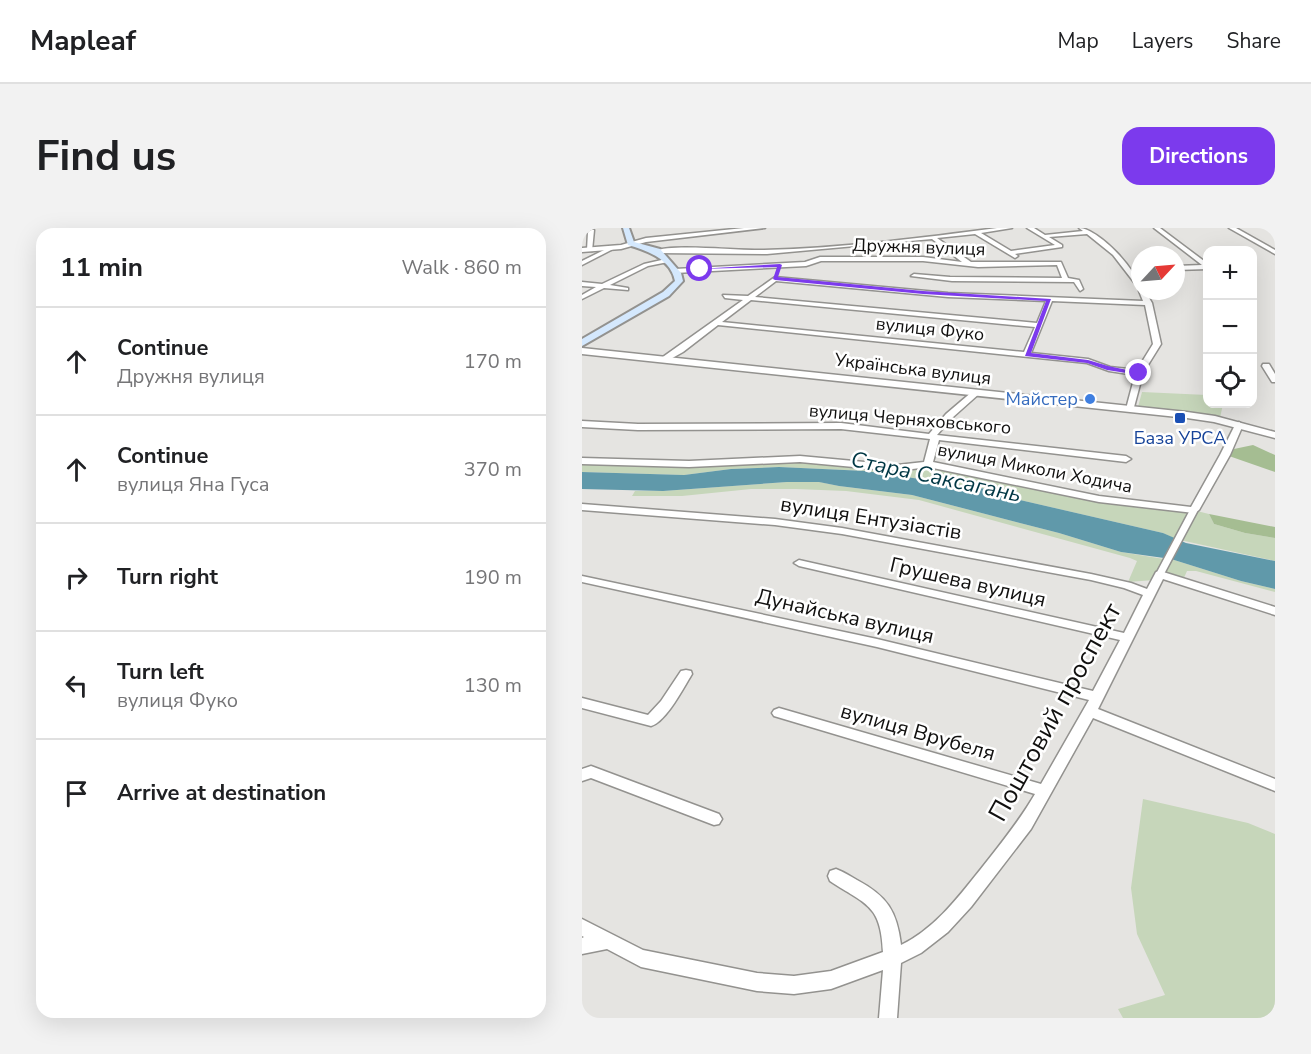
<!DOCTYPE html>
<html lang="en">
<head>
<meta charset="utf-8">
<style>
  :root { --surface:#fff; --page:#f2f2f2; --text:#202124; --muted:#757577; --line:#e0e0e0; --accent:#7c3aed }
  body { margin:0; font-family:"Nunito Sans",sans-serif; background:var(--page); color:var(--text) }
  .controls { position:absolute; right:18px; top:18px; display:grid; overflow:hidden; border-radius:12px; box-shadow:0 6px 24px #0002 }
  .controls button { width:54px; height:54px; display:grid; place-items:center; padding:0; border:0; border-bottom:2px solid var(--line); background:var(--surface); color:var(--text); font:30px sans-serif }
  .compass { position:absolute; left:549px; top:18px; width:54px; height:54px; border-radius:50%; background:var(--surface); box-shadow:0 6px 24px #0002; rotate:64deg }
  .stop { position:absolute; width:18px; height:18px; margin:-14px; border:4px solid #7c3aed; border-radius:50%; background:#fff }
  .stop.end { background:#7c3aed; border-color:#fff; box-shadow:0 2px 6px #0008 }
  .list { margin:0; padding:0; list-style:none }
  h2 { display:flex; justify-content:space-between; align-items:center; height:78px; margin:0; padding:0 24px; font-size:26px }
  h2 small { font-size:20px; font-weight:400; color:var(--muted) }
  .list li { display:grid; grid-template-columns:39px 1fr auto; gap:18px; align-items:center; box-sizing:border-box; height:108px; padding:0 24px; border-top:2px solid var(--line) }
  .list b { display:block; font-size:22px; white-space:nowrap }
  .list p { margin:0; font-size:20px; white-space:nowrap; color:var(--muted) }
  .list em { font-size:20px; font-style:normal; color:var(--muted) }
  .icon { flex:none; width:33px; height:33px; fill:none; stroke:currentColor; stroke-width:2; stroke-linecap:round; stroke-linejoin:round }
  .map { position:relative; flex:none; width:693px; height:790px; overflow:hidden; border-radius:18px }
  header { display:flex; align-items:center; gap:36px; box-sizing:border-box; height:84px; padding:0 30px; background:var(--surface); border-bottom:2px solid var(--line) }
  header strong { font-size:28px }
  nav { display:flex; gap:33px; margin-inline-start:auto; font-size:21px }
  .intro { display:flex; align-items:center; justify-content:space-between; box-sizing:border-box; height:144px; padding:0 36px }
  h1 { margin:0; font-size:42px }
  .button { padding:15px 27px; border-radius:18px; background:var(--accent); color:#fff; font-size:21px; font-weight:700 }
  main { display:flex; gap:36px; padding:0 36px }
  aside { flex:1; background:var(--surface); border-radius:18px; box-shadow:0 6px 24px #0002 }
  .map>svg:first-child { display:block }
</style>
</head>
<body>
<header>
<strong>Mapleaf</strong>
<nav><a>Map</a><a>Layers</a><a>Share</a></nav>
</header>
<div class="intro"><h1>Find us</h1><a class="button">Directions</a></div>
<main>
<aside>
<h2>11 min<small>Walk · 860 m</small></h2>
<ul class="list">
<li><svg class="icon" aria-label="ahead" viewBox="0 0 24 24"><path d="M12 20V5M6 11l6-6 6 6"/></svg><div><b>Continue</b><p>Дружня вулиця</p></div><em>170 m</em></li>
<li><svg class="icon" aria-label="ahead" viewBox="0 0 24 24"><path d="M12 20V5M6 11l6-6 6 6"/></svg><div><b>Continue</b><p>вулиця Яна Гуса</p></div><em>370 m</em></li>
<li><svg class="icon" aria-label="right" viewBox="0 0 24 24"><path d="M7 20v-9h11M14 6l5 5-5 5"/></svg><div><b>Turn right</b></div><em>190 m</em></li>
<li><svg class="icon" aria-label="left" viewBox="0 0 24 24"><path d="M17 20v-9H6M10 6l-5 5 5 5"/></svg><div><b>Turn left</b><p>вулиця Фуко</p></div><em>130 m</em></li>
<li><svg class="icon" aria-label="arrive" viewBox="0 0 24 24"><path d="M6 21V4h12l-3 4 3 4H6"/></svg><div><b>Arrive at destination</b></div></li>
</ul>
</aside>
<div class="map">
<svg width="693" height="790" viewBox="0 0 693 790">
  <rect width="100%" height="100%" fill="#e5e4e1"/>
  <g fill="#c6d6ba">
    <polygon points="560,164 625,167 626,176 641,176 638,190 556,179"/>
    <polygon points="218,231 315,240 336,236 517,271 609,282 593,311 581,305 438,272 405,261 284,243 197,239 149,241 102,247 0,244 0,233 48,236"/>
    <polygon points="205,254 238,254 257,258 330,267 477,305 539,324 582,331 572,352 546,354 555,333 548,330 337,272 264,263 214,261 169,261 100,268 50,268 53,263 81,263"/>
    <polygon points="615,283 627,286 632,296 663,305 693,310 693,333 598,312"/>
    <polygon points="589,331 659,353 693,361 693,364 614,343 605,343 601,352 583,345"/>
    <polygon points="561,571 666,595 693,606 693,790 541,790 536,781 583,767 555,706 549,660"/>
  </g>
  <g fill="#a5bd92">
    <polygon points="671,217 693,227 693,244 647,228 652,221"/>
    <polygon points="627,286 693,299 693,310 663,305 632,296"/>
  </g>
  <polygon fill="#6099aa" points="197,239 284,243 405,261 438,272 581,305 604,315 693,333 693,361 659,353 589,331 539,324 477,305 330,267 257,258 237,254 205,254 81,263 0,261 0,244 102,247 149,241"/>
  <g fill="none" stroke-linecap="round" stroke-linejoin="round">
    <g stroke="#93928f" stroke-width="3">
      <polygon id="pedestrian" points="609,280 615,280 616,282 582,346 581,348 575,348 574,346"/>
    </g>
    <g stroke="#93928f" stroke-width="3">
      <g id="minor">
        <polygon points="0,0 12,2 10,23 5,22 6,4 0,4"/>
        <path d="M 415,0 L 430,0 L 399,5 L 429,23 L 473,17 L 445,0 L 452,0 L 463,7 L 501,3 L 497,0 C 516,0 558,44 558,63 L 563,63 L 570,75 L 579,116 L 561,145 L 551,183 L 544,181 L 553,147 L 527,143 L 505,135 L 136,97 L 101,124 L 85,133 L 78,131 L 161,72 L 143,70 L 141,67 L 166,68 L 193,49 L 366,65 L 561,73 L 557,63 L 558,62 L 531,27 L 505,6 L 467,9 L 480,17 L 480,19 L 433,26 L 436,28 L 433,30 L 393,6 L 355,10 L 389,34 L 479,34 L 486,50 L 497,52 L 501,61 L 498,63 L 492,54 L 370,53 L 329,48 L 332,46 L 368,49 L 480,50 L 475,37 L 396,39 L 341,33 L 239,33 L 224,38 L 93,45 L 90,43 L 93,41 L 223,34 L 238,29 L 341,29 L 380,34 L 350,11 L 185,26 L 75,25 L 72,23 C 91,15 157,23 182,22 C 261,20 338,10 415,0 ZM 194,53 L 366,69 L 464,73 L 455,95 L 173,69 ZM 169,72 L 453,99 L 442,124 L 140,94 ZM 470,73 L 563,77 L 571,116 L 555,142 L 528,139 L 506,131 L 449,125 Z"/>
        <polygon points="572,0 578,0 626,36 626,41 594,42 594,38 620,37"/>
        <polygon points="647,0 654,0 693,22 693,26"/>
        <polygon points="28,19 33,20 0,37 0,33"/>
        <polygon points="84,31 86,34 66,38 28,57 46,60 46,62 22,60 0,71 0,67 14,59 0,58 0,54 20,56 62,36"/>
        <polygon points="681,136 687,136 693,146 693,154 690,154 680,138"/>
        <polygon points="391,163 398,165 370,190 355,207 544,228 549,231 544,234 357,212 351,234 517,268 609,279 638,227 653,197 657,194 661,197 648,227 617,282 612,285 517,274 346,239 315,243 218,234 107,239 0,236 0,230 107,233 218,228 315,237 342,234 348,211 259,201 56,202 0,199 0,193 56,196 259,195 347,206 364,186"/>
        <path d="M 0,276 L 193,291 L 260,300 L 509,346 L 549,355 L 565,361 L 574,344 L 578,343 L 693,379 L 693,387 L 581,351 L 516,481 L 693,551 L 693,563 L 511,490 L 449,601 L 389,679 L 366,704 L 339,725 L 319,735 L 315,790 L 297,790 L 301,742 L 249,761 L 212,766 L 175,763 L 59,739 L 25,721 L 0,726 L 0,710 L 2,709 L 0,708 L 0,691 L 61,722 L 175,745 L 212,748 L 249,743 L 301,724 C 299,676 284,677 248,653 L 246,648 L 248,643 L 254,641 C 262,644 268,648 275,652 C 305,668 315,683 319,717 C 354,700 378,667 402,637 C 420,614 438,592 453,566 L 192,488 L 190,485 L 192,482 L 197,480 L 459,556 L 507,472 L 295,419 L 0,354 L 0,348 L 295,411 L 511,463 L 538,412 L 217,338 L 212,335 L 217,332 L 542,405 L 561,367 L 542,360 L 509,352 L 260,306 L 193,297 L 0,282 Z"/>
        <path d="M 104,442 L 109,443 L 110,446 C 102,459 84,494 69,498 L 0,480 L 0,470 L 66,487 L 79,473 L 99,443 Z"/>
        <polygon points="9,538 137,586 140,591 137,596 132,597 9,550 0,553 0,541"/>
      </g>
    </g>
    <g stroke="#93928f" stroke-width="3">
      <g id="tertiary">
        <polygon points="162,0 183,0 64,14 39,21 0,24 0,20 39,17 64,10"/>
        <polygon points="0,120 605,184 633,188 693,204 693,210 632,194 605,190 0,126"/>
      </g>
    </g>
    <g stroke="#93928f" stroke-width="4">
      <path id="secondary" d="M 41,0 L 47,0 L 52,14 L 78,21 L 99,45 L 101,53 L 87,68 L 0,118 L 0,111 L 81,64 L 93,53 C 89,31 64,22 46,17 Z"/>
    </g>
    <use href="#pedestrian" fill="#fff" fill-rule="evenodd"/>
    <use href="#minor" fill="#fff" fill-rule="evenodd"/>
    <use href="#tertiary" fill="#fff" fill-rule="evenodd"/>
    <use href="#secondary" fill="#d4e8fd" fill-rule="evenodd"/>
  </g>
  <polygon fill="#7c3aed" points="198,36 200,37 196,49 341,63 469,71 449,125 506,132 526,138 560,145 557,147 525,142 505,135 443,128 464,73 341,66 193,52 191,51 195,39 116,41"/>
  <circle fill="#3f7fe0" stroke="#fff" stroke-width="2" cx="508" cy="171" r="6"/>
  <rect fill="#1a4fb4" stroke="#fff" stroke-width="2" x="592" y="184" width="12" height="12" rx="3"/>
  <g text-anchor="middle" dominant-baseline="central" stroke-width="5" stroke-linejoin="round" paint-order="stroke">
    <g font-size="18" fill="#11100f" stroke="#fff">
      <text transform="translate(337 19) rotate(2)">Дружня вулиця</text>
      <text transform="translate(348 101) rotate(6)">вулиця Фуко</text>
      <text transform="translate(331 141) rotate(7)">Українська вулиця</text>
      <text transform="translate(328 191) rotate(5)">вулиця Черняховського</text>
      <text transform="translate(453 240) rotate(11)">вулиця Миколи Ходича</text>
    </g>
    <g font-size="18" fill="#366cbe" stroke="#fff" text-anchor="end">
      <text x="496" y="171">Майстер</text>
    </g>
    <g font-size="18" fill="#164399" stroke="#fff">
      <text x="598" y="210">База УРСА</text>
    </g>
    <g font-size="21" fill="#11100f" stroke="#fff">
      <text transform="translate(289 290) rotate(9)">вулиця Ентузіастів</text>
      <text transform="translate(386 354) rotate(13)">Грушева вулиця</text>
      <text transform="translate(263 388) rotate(13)">Дунайська вулиця</text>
      <text transform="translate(336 504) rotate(16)">вулиця Врубеля</text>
    </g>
    <g font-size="22" font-style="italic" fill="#003744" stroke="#fff">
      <text transform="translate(354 249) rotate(12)">Стара Саксагань</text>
    </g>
    <g font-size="26" fill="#11100f" stroke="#fff">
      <text transform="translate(473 484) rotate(-61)">Поштовий проспект</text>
    </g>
  </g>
</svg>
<div class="controls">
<button>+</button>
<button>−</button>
<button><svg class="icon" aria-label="locate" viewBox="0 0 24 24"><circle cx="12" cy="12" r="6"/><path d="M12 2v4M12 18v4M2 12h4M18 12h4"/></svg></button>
</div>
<svg class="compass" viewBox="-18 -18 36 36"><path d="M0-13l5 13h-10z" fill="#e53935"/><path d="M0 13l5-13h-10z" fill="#757577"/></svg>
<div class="stop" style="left:118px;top:41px"></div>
<div class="stop end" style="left:557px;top:145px"></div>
</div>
</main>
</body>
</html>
